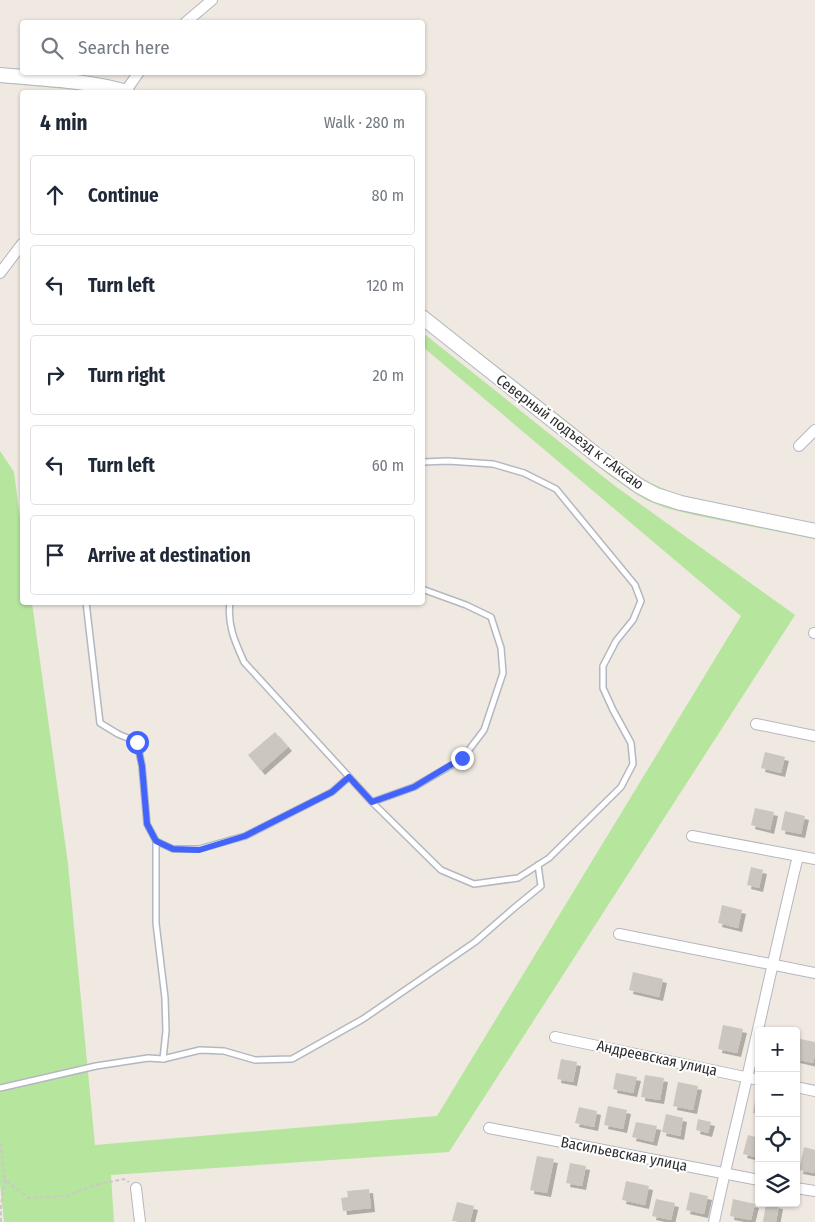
<!DOCTYPE html>
<html lang="en">
<head>
<meta charset="utf-8">
<style>
  :root { --surface:#fff; --page:#f2f2f3; --text:#1f2937; --muted:#747a83; --line:#e0e1e3 }
  body { margin:0; font-family:"Fira Sans Condensed",sans-serif; background:var(--page); color:var(--text) }
  .controls { position:absolute; right:15px; bottom:15px; display:grid; overflow:hidden; border-radius:5px; box-shadow:0 1px 4px #0004 }
  .controls button { width:45px; height:45px; display:grid; place-items:center; padding:0; border:0; border-bottom:1px solid var(--line); background:var(--surface); color:var(--text); font:25px sans-serif }
  .stop { position:absolute; width:15px; height:15px; margin:-11px; border:4px solid #4264fb; border-radius:50%; background:#fff }
  .stop.end { background:#4264fb; border-color:#fff; box-shadow:0 1px 5px #0008 }
  .list { margin:0; padding:0; list-style:none }
  h2 { display:flex; justify-content:space-between; align-items:center; height:65px; margin:0; padding:0 20px; font-size:21px }
  h2 small { font-size:16px; font-weight:400; color:var(--muted) }
  .list li { display:grid; grid-template-columns:32px 1fr auto; gap:15px; align-items:center; box-sizing:border-box; height:80px; margin:0 10px 10px; padding:0 10px; border:1px solid var(--line); border-radius:5px }
  .list b { display:block; font-size:19px; white-space:nowrap }
  .list em { font-size:16px; font-style:normal; color:var(--muted) }
  .icon { flex:none; width:28px; height:28px; fill:none; stroke:currentColor; stroke-width:2; stroke-linecap:round; stroke-linejoin:round }
  .map { position:relative; flex:none; width:815px; height:1222px; overflow:hidden }
  .search { position:absolute; background:var(--surface); box-shadow:0 1px 4px #0004; left:20px; top:20px; width:405px; height:55px; display:flex; align-items:center; gap:12px; box-sizing:border-box; padding:0 18px; border-radius:5px; color:var(--muted); font-size:19px }
  .panel { position:absolute; background:var(--surface); box-shadow:0 1px 4px #0004; left:20px; top:90px; width:405px; height:515px; border-radius:5px }
  .map>svg:first-child { display:block }
</style>
</head>
<body>
<div class="map">
<svg width="815" height="1222" viewBox="0 0 815 1222">
  <defs>
    <filter id="shadow"><feDropShadow dx="4" dy="4" stdDeviation="0" flood-color="#0004"/></filter>
  </defs>
  <rect width="100%" height="100%" fill="#efe9e1"/>
  <g fill="#b6e59e">
    <polygon points="0,80 50,84 101,92 0,83"/>
    <path d="M 422,307 C 469,344 516,381 563,418 C 591,440 618,465 649,482 C 674,495 702,500 729,506 L 724,507 L 666,493 L 632,475 L 423,311 Z"/>
    <polygon points="422,323 634,489 815,535 815,539 694,515 666,508 648,501 636,494 609,475 423,327"/>
    <polygon points="423,333 615,486 795,615 449,1152 111,1175 114,1222 4,1222 0,1184 0,451 14,472 22,534 22,602 32,603 68,864 95,1145 437,1116 741,616 423,347"/>
  </g>
  <g fill="#cbc7bf" filter="url(#shadow)">
    <polygon points="275,732 288,747 261,771 248,755"/>
    <polygon points="765,752 785,757 781,773 761,768"/>
    <polygon points="755,808 774,812 770,830 751,825"/>
    <polygon points="785,811 805,816 801,834 781,830"/>
    <polygon points="751,867 763,870 759,888 747,885"/>
    <polygon points="722,905 742,910 738,928 718,923"/>
    <polygon points="633,972 663,979 659,997 629,990"/>
    <polygon points="723,1025 743,1029 737,1053 718,1049"/>
    <polygon points="800,1039 815,1042 815,1055 813,1063 796,1059"/>
    <polygon points="561,1059 577,1062 573,1082 557,1079"/>
    <polygon points="616,1073 637,1077 633,1093 613,1089"/>
    <polygon points="645,1075 664,1078 660,1100 641,1097"/>
    <polygon points="678,1082 698,1086 693,1110 673,1106"/>
    <polygon points="756,1095 759,1095 759,1114 753,1113"/>
    <polygon points="608,1106 627,1110 623,1129 604,1125"/>
    <polygon points="579,1107 597,1111 594,1127 575,1123"/>
    <polygon points="666,1114 683,1118 680,1136 662,1132"/>
    <polygon points="698,1119 711,1122 708,1133 696,1130"/>
    <polygon points="636,1122 657,1126 653,1142 632,1137"/>
    <polygon points="748,1135 759,1138 759,1158 743,1154"/>
    <polygon points="804,1147 815,1150 815,1173 799,1170"/>
    <polygon points="537,1156 554,1159 547,1193 530,1190"/>
    <polygon points="570,1163 586,1166 582,1186 566,1183"/>
    <polygon points="626,1181 649,1186 645,1205 622,1200"/>
    <polygon points="369,1189 371,1208 343,1211 341,1198 348,1197 347,1191"/>
    <polygon points="690,1192 708,1196 704,1214 686,1210"/>
    <polygon points="656,1199 675,1203 671,1220 652,1216"/>
    <polygon points="733,1199 755,1204 751,1220 730,1216"/>
    <polygon points="457,1202 474,1206 470,1222 452,1221"/>
    <polygon points="766,1203 779,1205 776,1222 763,1222"/>
  </g>
  <g fill="none" stroke-linecap="round" stroke-linejoin="round">
    <g stroke="#b4b7c1" stroke-width="8">
      <g id="lane">
        <polyline points="86,602 100,723 118,734 137,742 142,766 147,824 156,841 173,849 199,849 245,836 332,792 349,777"/>
        <path d="M 230,602 C 227,625 235,642 244,662 L 372,802 L 441,870 L 474,884 L 518,878 L 549,858 L 621,787 L 633,764 L 631,743 L 613,710 L 603,688 L 603,666 L 616,641 L 633,620 L 641,601 L 635,585 L 556,489 L 524,473 L 493,464 L 448,461 L 422,462"/>
        <polyline points="372,802 414,787 462,759 484,730 503,673 501,648 491,617 466,605 422,589"/>
        <polyline points="156,841 156,923 165,998 166,1031 163,1059"/>
        <polyline points="0,1088 96,1066 148,1058 163,1059 200,1050 224,1051 255,1060 292,1059 363,1019 475,942 514,908 541,886 538,865"/>
      </g>
    </g>
    <g stroke="#b4b7c1" stroke-width="12">
      <g id="street">
        <polyline points="186,22 212,0"/>
        <polyline points="125,92 139,72"/>
        <polyline points="0,273 22,244"/>
        <polyline points="799,446 815,430"/>
        <polyline points="814,633 815,633"/>
        <polyline points="756,724 815,736"/>
        <polyline points="692,836 815,859"/>
        <polyline points="619,934 815,973"/>
        <polyline points="555,1037 759,1080"/>
        <polyline points="796,1087 815,1091"/>
        <polyline points="489,1128 759,1180"/>
        <polyline points="136,1188 140,1222"/>
        <polyline points="796,1188 815,1191"/>
        <path d="M 714,1222 C 724,1174 736,1126 747,1078 C 764,1004 780,930 798,856"/>
      </g>
    </g>
    <g stroke="#b4b7c1" stroke-width="16">
      <g id="secondary">
        <path d="M 0,75 C 43,79 86,80 127,92"/>
        <polyline points="422,317 599,457 639,486 656,495 681,503 815,531"/>
      </g>
    </g>
    <g stroke="#c9c9c9" stroke-width="2" stroke-dasharray="4 2.5" stroke-linecap="butt">
      <polyline points="146,92 147,90"/>
      <polyline points="0,1143 5,1180 29,1198 66,1196 99,1184 124,1179 129,1182"/>
      <polyline points="1,1222 1,1205 5,1180"/>
    </g>
    <use href="#lane" stroke="#fff" stroke-width="5"/>
    <use href="#street" stroke="#fff" stroke-width="10"/>
    <use href="#secondary" stroke="#fff" stroke-width="14"/>
  </g>
  <g fill="none" stroke-linecap="round" stroke-linejoin="round">
    <polyline stroke="#4264fb" stroke-width="6" points="137,742 142,766 147,824 156,841 173,849 199,850 245,836 332,792 349,777 372,802 414,787 462,758"/>
  </g>
  <g text-anchor="middle" dominant-baseline="central" stroke-width="4" stroke-linejoin="round" paint-order="stroke">
    <g font-size="15" fill="#2e2e2e" stroke="#fff">
      <text transform="translate(570 432) rotate(37)">Северный подъезд к г.Аксаю</text>
      <text transform="translate(657 1058) rotate(12)">Андреевская улица</text>
      <text transform="translate(624 1154) rotate(11)">Васильевская улица</text>
    </g>
  </g>
</svg>
<div class="controls">
<button>+</button>
<button>−</button>
<button><svg class="icon" aria-label="locate" viewBox="0 0 24 24"><circle cx="12" cy="12" r="6"/><path d="M12 2v4M12 18v4M2 12h4M18 12h4"/></svg></button>
<button><svg class="icon" aria-label="layers" viewBox="0 0 24 24"><path d="M12 4l9 5-9 5-9-5zM3 14l9 5 9-5"/></svg></button>
</div>
<div class="stop" style="left:137px;top:742px"></div>
<div class="stop end" style="left:462px;top:758px"></div>
<div class="search"><svg class="icon" aria-label="search" viewBox="0 0 24 24"><circle cx="10" cy="10" r="6"/><path d="M15 15l6 6"/></svg>Search here</div>
<section class="panel">
<h2>4 min<small>Walk · 280 m</small></h2>
<ul class="list">
<li><svg class="icon" aria-label="ahead" viewBox="0 0 24 24"><path d="M12 20V5M6 11l6-6 6 6"/></svg><div><b>Continue</b></div><em>80 m</em></li>
<li><svg class="icon" aria-label="left" viewBox="0 0 24 24"><path d="M17 20v-9H6M10 6l-5 5 5 5"/></svg><div><b>Turn left</b></div><em>120 m</em></li>
<li><svg class="icon" aria-label="right" viewBox="0 0 24 24"><path d="M7 20v-9h11M14 6l5 5-5 5"/></svg><div><b>Turn right</b></div><em>20 m</em></li>
<li><svg class="icon" aria-label="left" viewBox="0 0 24 24"><path d="M17 20v-9H6M10 6l-5 5 5 5"/></svg><div><b>Turn left</b></div><em>60 m</em></li>
<li><svg class="icon" aria-label="arrive" viewBox="0 0 24 24"><path d="M6 21V4h12l-3 4 3 4H6"/></svg><div><b>Arrive at destination</b></div></li>
</ul>
</section>
</div>
</body>
</html>
